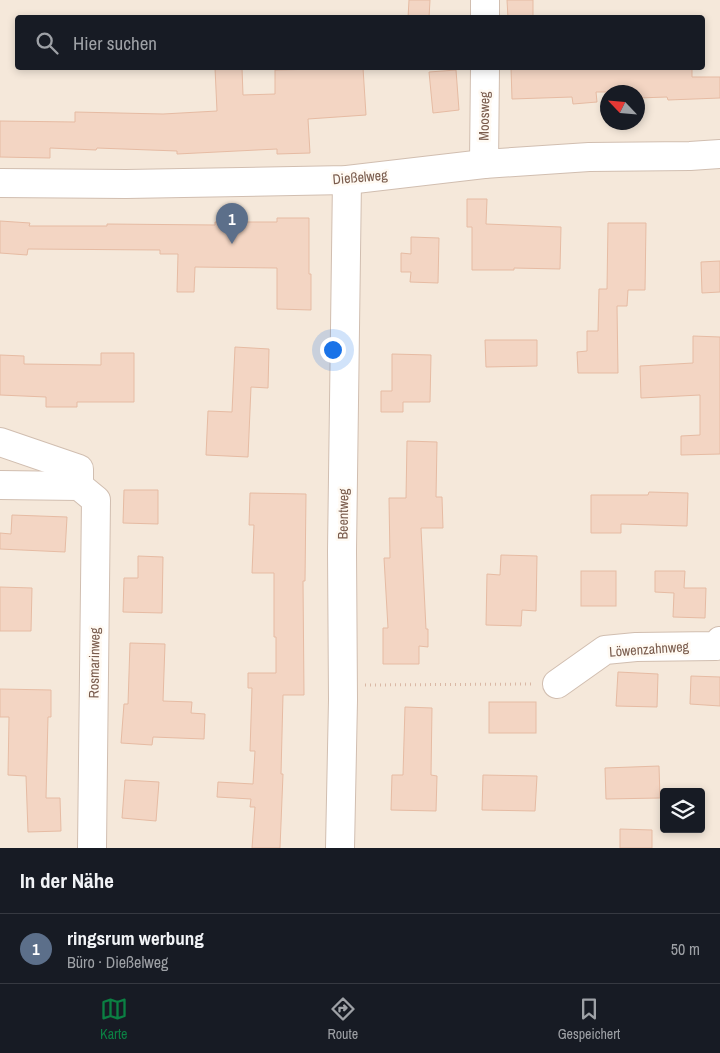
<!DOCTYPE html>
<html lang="de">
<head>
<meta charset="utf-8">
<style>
  :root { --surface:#171b24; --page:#20242c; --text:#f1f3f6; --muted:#9ea1a6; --line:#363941; --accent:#0b8043 }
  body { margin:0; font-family:"Archivo Narrow",sans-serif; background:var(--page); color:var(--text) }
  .controls { position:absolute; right:15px; bottom:15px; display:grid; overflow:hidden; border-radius:5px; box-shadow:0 2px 8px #0003 }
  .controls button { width:45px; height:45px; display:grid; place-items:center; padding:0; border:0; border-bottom:1px solid var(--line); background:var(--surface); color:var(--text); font:25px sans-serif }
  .compass { position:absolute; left:600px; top:85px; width:45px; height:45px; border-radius:50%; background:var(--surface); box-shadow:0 2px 8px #0003; rotate:296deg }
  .you { position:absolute; left:332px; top:349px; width:18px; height:18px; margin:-12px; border:4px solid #fff; border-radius:50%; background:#1a73e8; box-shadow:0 0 0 8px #1a73e833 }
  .badge { display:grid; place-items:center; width:32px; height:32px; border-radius:50%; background:var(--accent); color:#fff; font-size:16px; font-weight:700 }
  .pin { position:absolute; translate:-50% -41px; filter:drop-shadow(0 1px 2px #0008) }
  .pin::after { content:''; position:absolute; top:26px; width:18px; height:15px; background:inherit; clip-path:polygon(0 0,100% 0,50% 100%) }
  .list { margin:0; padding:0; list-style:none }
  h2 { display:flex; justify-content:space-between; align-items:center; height:65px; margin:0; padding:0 20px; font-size:21px }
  h2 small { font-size:16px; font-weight:400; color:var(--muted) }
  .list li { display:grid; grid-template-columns:32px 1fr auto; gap:15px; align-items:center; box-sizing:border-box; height:70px; padding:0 20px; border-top:1px solid var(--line) }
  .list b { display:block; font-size:19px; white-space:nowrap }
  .list p { margin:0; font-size:16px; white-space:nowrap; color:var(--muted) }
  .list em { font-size:16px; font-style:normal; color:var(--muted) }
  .icon { flex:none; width:28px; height:28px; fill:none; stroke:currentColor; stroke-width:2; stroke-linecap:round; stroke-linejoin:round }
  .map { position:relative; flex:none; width:720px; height:848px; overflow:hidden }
  .search { position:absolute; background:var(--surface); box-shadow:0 2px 8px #0003; left:15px; right:15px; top:15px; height:55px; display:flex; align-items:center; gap:12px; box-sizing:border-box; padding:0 18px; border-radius:5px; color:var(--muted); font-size:19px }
  .sheet { height:135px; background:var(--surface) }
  nav { display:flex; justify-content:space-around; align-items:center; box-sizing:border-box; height:70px; border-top:1px solid var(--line); background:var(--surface); font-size:14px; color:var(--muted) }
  nav a { display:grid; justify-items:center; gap:2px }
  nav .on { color:var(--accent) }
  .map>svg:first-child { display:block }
</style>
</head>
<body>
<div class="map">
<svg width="720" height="848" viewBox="0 0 720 848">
  <rect width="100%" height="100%" fill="#fdf6ec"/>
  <path fill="#f5e8da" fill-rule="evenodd" d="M 0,0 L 720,0 L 720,848 L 0,848 ZM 18,18 L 702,18 L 702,68 L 18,68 ZM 608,92 L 638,92 L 638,122 L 608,122 ZM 664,792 L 701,792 L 701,829 L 664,829 Z"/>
  <g fill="#f3d5c3" stroke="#e6bba3">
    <polygon points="409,0 430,0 429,18 408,18"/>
    <polygon points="507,0 533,0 533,18 508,18"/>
    <polygon points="215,68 242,68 243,95 275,94 275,70 363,68 366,115 308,119 310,153 277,154 277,149 177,154 177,151 97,148 96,150 50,148 50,158 0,157 0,121 75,122 75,112 163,114 217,111"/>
    <polygon points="511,68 692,68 692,77 720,77 720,98 668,100 667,97 638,98 638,92 596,92 597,102 573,104 572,97 512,99"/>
    <polygon points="456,70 459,110 433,113 429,72"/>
    <polygon points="467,199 487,199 486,224 561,227 560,269 514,268 514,270 472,270 472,227 467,227"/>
    <polygon points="277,218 309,218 309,274 311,274 311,310 277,309 277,268 195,267 194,292 177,292 178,254 160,254 160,250 28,249 27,255 0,253 0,221 30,223 29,226 107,226 107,224 215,225 215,222 277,222"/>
    <polygon points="608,223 646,223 645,290 628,290 627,306 617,306 618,373 578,373 577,352 587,351 587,331 598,331 599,289 607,289"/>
    <polygon points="411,237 439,238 438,283 410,282 411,272 401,272 401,253 411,254"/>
    <polygon points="720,261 720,292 702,293 701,262"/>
    <polygon points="693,336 720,337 720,454 681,455 681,436 700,435 700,395 641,398 640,366 693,363"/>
    <polygon points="485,340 537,340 537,366 486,367"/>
    <polygon points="235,347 269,349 268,388 251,387 248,457 206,455 208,411 232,412"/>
    <polygon points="101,353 134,353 134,402 77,402 77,407 46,407 46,397 0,395 0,355 24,356 24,364 101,365"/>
    <polygon points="392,354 431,355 430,402 403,402 403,412 381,412 381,391 392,391"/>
    <polygon points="407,441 437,442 436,497 442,497 443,528 421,528 426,629 428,629 428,647 419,646 419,664 383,664 383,628 388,628 384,558 390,558 389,498 406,498"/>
    <polygon points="124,490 158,490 158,524 123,523"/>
    <polygon points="649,492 688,493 687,526 621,524 621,533 591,533 591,495 648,495"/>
    <polygon points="250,493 306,494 305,581 303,581 304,695 283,695 281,774 283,774 280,848 252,848 255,807 250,807 251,799 217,797 218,782 253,784 255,751 250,751 252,688 248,688 248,673 276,673 276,637 274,637 274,573 252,573 254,525 249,525"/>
    <polygon points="12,515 67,517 65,552 0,549 0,533 11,534"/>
    <polygon points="501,555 537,556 536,611 522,610 521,626 486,625 487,574 500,575"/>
    <polygon points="138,556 163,557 162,613 123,612 124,578 138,578"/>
    <rect x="581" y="571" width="35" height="35"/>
    <polygon points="655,571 685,571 684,588 706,588 705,618 673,617 674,593 655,592"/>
    <polygon points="0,587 32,588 31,631 0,631"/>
    <polygon points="130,643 165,644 163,701 192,702 191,713 205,714 204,739 153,737 152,745 121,743 124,704 128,704"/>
    <polygon points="618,672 658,674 657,707 616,706"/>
    <polygon points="691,676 720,677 720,706 690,704"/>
    <polygon points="0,689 51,690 51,717 48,717 46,798 60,798 61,831 28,832 26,776 8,775 9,717 0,717"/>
    <rect x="489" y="702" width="47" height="31"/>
    <polygon points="405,707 432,708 431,775 437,776 436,811 391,810 392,775 403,775"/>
    <polygon points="659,766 660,798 606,799 605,768"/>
    <polygon points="483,775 537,776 535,811 482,810"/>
    <polygon points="125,780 159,782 156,821 122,818"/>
    <polygon points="620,829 652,830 652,848 620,848"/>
  </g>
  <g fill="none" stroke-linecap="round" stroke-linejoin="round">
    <g stroke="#d1beb0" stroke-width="30">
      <g id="minor">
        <polyline points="485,18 485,0"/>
        <polyline points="484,164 485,68"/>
        <polyline points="0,183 126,184 347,180 484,164 589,157 690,156 720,154"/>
        <polyline points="0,442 79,469 79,486"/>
        <polyline points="0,485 79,486 96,500 92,848"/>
        <polyline points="557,684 605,650 636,647 716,646 720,641"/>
        <polyline points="340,848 343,700 342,551 347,180"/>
      </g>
    </g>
    <polyline stroke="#d9b8a5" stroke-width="3" stroke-dasharray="1 4" stroke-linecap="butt" points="365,685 534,684"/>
    <use href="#minor" stroke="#fff" stroke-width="28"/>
  </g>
  <g text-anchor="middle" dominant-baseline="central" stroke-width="5" stroke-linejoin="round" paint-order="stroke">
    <g font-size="14" fill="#7a5c4d" stroke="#fffaf3">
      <text transform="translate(484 116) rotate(-89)">Moosweg</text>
      <text transform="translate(360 177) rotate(-5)">Dießelweg</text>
      <text transform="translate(343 514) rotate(-89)">Beentweg</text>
      <text transform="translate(649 649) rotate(-4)">Löwenzahnweg</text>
      <text transform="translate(94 663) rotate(-89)">Rosmarinweg</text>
    </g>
  </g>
</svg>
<div class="controls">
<button><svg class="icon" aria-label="layers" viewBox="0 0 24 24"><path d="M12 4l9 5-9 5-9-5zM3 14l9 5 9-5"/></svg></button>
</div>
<svg class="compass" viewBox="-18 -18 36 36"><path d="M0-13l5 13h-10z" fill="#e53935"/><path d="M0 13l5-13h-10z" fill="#9ea1a6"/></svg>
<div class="you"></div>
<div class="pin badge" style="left:232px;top:244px;background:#5c6f8a">1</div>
<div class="search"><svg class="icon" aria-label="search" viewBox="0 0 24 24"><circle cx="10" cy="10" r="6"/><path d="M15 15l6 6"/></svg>Hier suchen</div>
</div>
<section class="sheet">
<h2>In der Nähe<small></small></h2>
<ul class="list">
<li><span class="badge" style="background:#5c6f8a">1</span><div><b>ringsrum werbung</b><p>Büro · Dießelweg</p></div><em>50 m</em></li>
</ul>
</section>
<nav>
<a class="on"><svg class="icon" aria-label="map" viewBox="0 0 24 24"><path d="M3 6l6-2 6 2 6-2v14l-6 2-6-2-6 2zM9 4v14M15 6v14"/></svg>Karte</a>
<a><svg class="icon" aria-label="directions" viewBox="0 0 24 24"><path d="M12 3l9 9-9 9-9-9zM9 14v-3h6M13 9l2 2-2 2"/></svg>Route</a>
<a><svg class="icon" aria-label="saved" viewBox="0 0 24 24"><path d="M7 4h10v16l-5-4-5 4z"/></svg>Gespeichert</a>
</nav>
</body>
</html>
